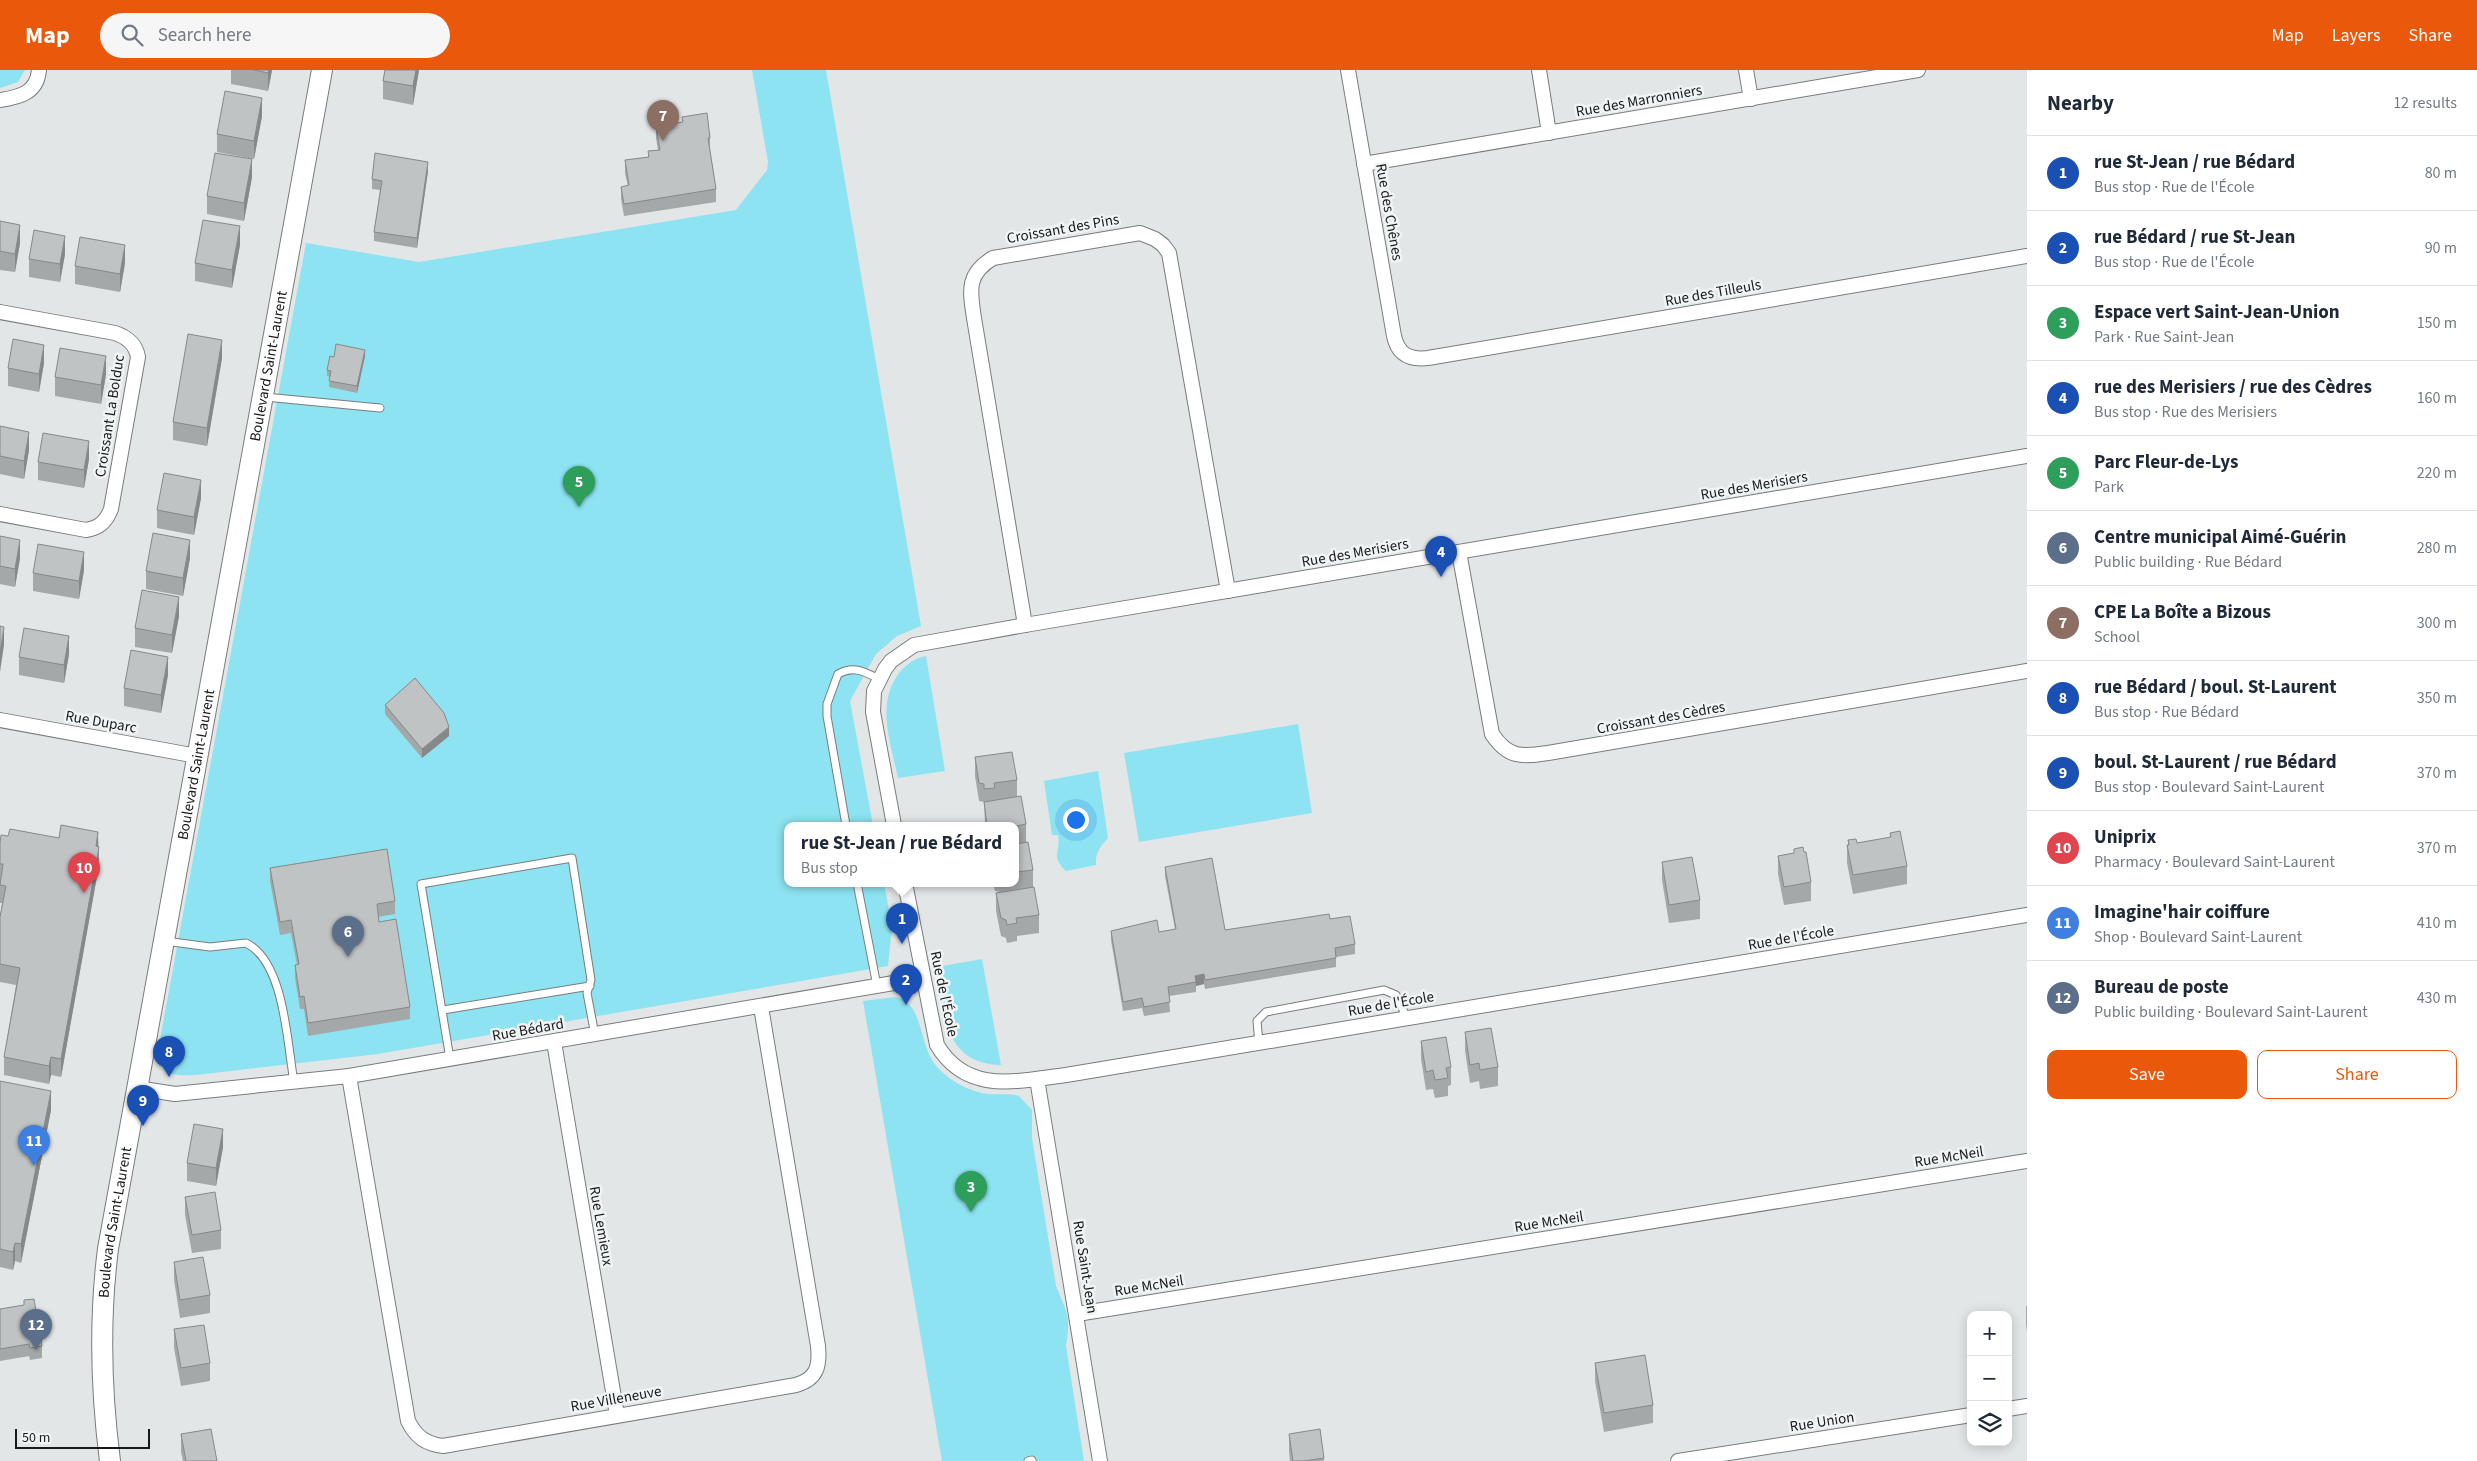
<!DOCTYPE html>
<html lang="en">
<head>
<meta charset="utf-8">
<style>
  :root { --surface:#fff; --page:#f6f6f7; --text:#1f2937; --muted:#747a83; --line:#e0e1e3; --accent:#ea580c }
  body { margin:0; font-family:"Source Sans 3",sans-serif; background:var(--page); color:var(--text) }
  .controls { position:absolute; right:15px; bottom:15px; display:grid; overflow:hidden; border-radius:10px; box-shadow:0 2px 12px #0003 }
  .controls button { width:45px; height:45px; display:grid; place-items:center; padding:0; border:0; border-bottom:1px solid var(--line); background:var(--surface); color:var(--text); font:25px sans-serif }
  .scale { position:absolute; left:15px; bottom:12px; width:135px; box-sizing:border-box; padding-left:5px; border:2px solid #18191a; border-top:0; font-size:14px; line-height:18px; white-space:nowrap; color:#18191a; -webkit-text-stroke:4px #f0f4f4; paint-order:stroke }
  .you { position:absolute; left:1075px; top:749px; width:18px; height:18px; margin:-12px; border:4px solid #fff; border-radius:50%; background:#1a73e8; box-shadow:0 0 0 8px #1a73e833 }
  .badge { display:grid; place-items:center; width:32px; height:32px; border-radius:50%; background:var(--accent); color:#fff; font-size:16px; font-weight:700 }
  .pin { position:absolute; translate:-50% -41px; filter:drop-shadow(0 1px 2px #0008) }
  .pin::after { content:''; position:absolute; top:26px; width:18px; height:15px; background:inherit; clip-path:polygon(0 0,100% 0,50% 100%) }
  .popup { position:absolute; left:784px; top:752px; width:235px; height:65px; box-sizing:border-box; display:grid; place-content:center; border-radius:10px; background:var(--surface); filter:drop-shadow(0 1px 4px #0005); font-size:16px; white-space:nowrap; color:var(--muted) }
  .popup b { font-size:19px; color:var(--text) }
  .popup::after { content:''; position:absolute; left:50%; top:100%; margin-left:-10px; border:10px solid transparent; border-top-color:var(--surface) }
  .list { margin:0; padding:0; list-style:none }
  h2 { display:flex; justify-content:space-between; align-items:center; height:65px; margin:0; padding:0 20px; font-size:21px }
  h2 small { font-size:16px; font-weight:400; color:var(--muted) }
  .list li { display:grid; grid-template-columns:32px 1fr auto; gap:15px; align-items:center; box-sizing:border-box; height:75px; padding:0 20px; border-top:1px solid var(--line) }
  .list b { display:block; font-size:19px; white-space:nowrap }
  .list p { margin:0; font-size:16px; white-space:nowrap; color:var(--muted) }
  .list em { font-size:16px; font-style:normal; color:var(--muted) }
  .actions { display:flex; gap:10px; padding:15px 20px }
  .actions a { flex:1; padding:11px 0; border:1px solid var(--accent); border-radius:10px; text-align:center; font-size:18px; color:var(--accent) }
  .actions .main { background:var(--accent); color:#fff }
  .icon { flex:none; width:28px; height:28px; fill:none; stroke:currentColor; stroke-width:2; stroke-linecap:round; stroke-linejoin:round }
  .map { position:relative; flex:none; width:2027px; height:1391px; overflow:hidden }
  header { display:flex; align-items:center; gap:30px; box-sizing:border-box; height:70px; padding:0 25px; background:var(--accent); color:#fff }
  header strong { font-size:24px }
  nav { display:flex; gap:28px; margin-inline-start:auto; font-size:18px }
  .search { width:350px; height:45px; background:var(--page); display:flex; align-items:center; gap:12px; box-sizing:border-box; padding:0 18px; border-radius:28px; color:var(--muted); font-size:19px }
  main { display:flex }
  aside { flex:1; background:var(--surface) }
  .map>svg:first-child { display:block }
</style>
</head>
<body>
<header>
<strong>Map</strong>
<div class="search"><svg class="icon" aria-label="search" viewBox="0 0 24 24"><circle cx="10" cy="10" r="6"/><path d="M15 15l6 6"/></svg>Search here</div>
<nav><a>Map</a><a>Layers</a><a>Share</a></nav>
</header>
<main>
<div class="map">
<svg width="2027" height="1391" viewBox="0 0 2027 1391">
  <rect width="100%" height="100%" fill="#e2e6e7"/>
  <g fill="#8de3f1">
    <polygon points="0,0 25,0 18,12 0,18"/>
    <path d="M 752,0 L 826,0 L 921,556 L 897,566 L 876,584 L 850,631 L 873,755 L 788,755 L 788,813 L 884,813 L 892,857 L 888,896 L 378,984 L 196,1005 C 178,1006 162,1006 157,986 L 306,173 L 419,192 L 736,140 L 767,100 L 768,92 Z"/>
    <path d="M 926,586 L 945,701 L 898,708 C 891,673 875,633 900,602 C 907,594 915,588 926,586 Z"/>
    <polygon points="1298,654 1312,743 1139,772 1124,683"/>
    <path d="M 1098,701 L 1108,768 C 1100,777 1095,783 1096,795 L 1066,801 C 1050,785 1061,784 1058,765 L 1052,765 L 1044,711 Z"/>
    <path d="M 982,889 L 1001,995 C 942,994 945,941 937,897 Z"/>
    <path d="M 895,927 C 925,932 917,975 938,998 C 951,1012 970,1022 989,1024 C 999,1025 1009,1023 1019,1026 L 1032,1040 L 1032,1068 L 1056,1216 C 1067,1243 1071,1246 1066,1276 L 1084,1391 L 942,1391 L 863,931 Z"/>
  </g>
  <g fill="none" stroke-linecap="round" stroke-linejoin="round">
    <g stroke="#797c7d" stroke-width="9">
      <g id="lane">
        <polyline points="265,327 380,338"/>
        <path d="M 846,755 L 827,646 L 827,634 L 838,604 C 854,595 865,602 879,609"/>
        <polyline points="857,813 877,916"/>
        <path d="M 165,871 L 210,877 L 246,873 C 285,892 287,974 294,1012"/>
        <polyline points="443,940 590,916"/>
        <polyline points="1259,973 1257,951 1266,942 1384,920 1396,925 1407,948"/>
        <polyline points="450,989 421,814 572,788 591,910 587,923 595,965"/>
        <polyline points="1028,1391 1032,1390"/>
      </g>
    </g>
    <g stroke="#797c7d" stroke-width="16">
      <g id="street">
        <path d="M 1348,0 L 1394,266 C 1398,285 1410,290 1428,288 L 2027,186"/>
        <polyline points="1539,0 1549,63"/>
        <polyline points="1746,0 1751,29"/>
        <path d="M 0,30 C 20,27 37,23 39,0"/>
        <polyline points="1364,94 1918,0"/>
        <path d="M 0,242 L 115,263 C 127,267 136,275 138,287 L 111,439 C 106,452 99,458 86,460 L 0,444"/>
        <path d="M 1459,482 L 1492,664 C 1508,688 1521,687 1548,683 L 2027,601"/>
        <path d="M 1025,555 L 974,248 C 970,221 966,204 993,188 L 1140,163 L 1155,169 L 1163,175 L 1169,183 L 1228,521"/>
        <polyline points="0,650 197,686"/>
        <polyline points="894,755 873,642 874,621 885,599 891,591 914,575 1025,555 2027,386"/>
        <path d="M 905,813 L 937,975 C 967,1025 1017,1011 1066,1005 L 2027,845"/>
        <polyline points="554,972 617,1345"/>
        <path d="M 349,1006 L 408,1351 C 416,1367 426,1374 443,1376 L 796,1315 C 817,1309 820,1296 818,1276 L 761,937"/>
        <polyline points="1037,1009 1100,1391"/>
        <polyline points="137,1018 175,1024 349,1006 923,908"/>
        <polyline points="1077,1244 2027,1091"/>
        <polyline points="2008,1339 2027,1336"/>
        <polyline points="1678,1391 1971,1345"/>
      </g>
    </g>
    <g stroke="#797c7d" stroke-width="22">
      <g id="secondary">
        <path id="s1" d="M 110,1391 C 101,1321 99,1250 108,1179 L 322,0"/>
      </g>
    </g>
    <use href="#lane" stroke="#fff" stroke-width="7"/>
    <use href="#street" stroke="#fff" stroke-width="14"/>
    <use href="#secondary" stroke="#fff" stroke-width="20"/>
  </g>
  <g fill="#a5a8a9">
    <polygon points="231,0 272,0 268,21 231,14"/>
    <polygon points="385,0 419,0 413,35 383,29 383,11"/>
    <polygon points="262,46 254,89 217,82 217,64"/>
    <polygon points="682,47 710,68 710,81 716,119 716,132 624,146 621,129 621,117 628,116 625,103 625,90 648,87 648,81 658,80 656,68 656,56 682,52"/>
    <polygon points="428,101 417,178 374,171 374,162 380,120 372,119 372,109"/>
    <polygon points="252,107 244,151 207,144 207,126"/>
    <polygon points="0,151 20,173 15,202 0,200"/>
    <polygon points="240,175 232,218 195,211 195,193"/>
    <polygon points="65,184 60,212 29,207 29,189"/>
    <polygon points="125,193 120,222 75,214 75,196"/>
    <polygon points="365,286 357,323 329,317 330,307 327,306 327,300 334,287"/>
    <polygon points="222,288 207,376 173,370 173,352"/>
    <polygon points="44,293 39,322 8,316 8,298"/>
    <polygon points="106,304 101,334 55,326 55,307"/>
    <polygon points="0,356 29,380 24,409 0,404"/>
    <polygon points="89,389 84,418 38,410 38,392"/>
    <polygon points="201,428 194,465 157,458 157,440"/>
    <polygon points="0,466 20,488 15,517 0,514"/>
    <polygon points="190,488 183,526 146,519 146,501"/>
    <polygon points="84,500 79,529 33,521 33,503"/>
    <polygon points="179,546 172,583 135,577 135,558"/>
    <polygon points="69,584 64,613 19,605 19,587"/>
    <polygon points="168,605 161,643 124,636 124,618"/>
    <polygon points="385,635 449,666 422,688 385,644"/>
    <polygon points="975,687 1017,710 1017,727 1026,754 1026,772 1033,800 1033,817 1039,845 1039,863 1017,866 1017,871 1007,873 1006,868 1001,866 996,841 996,823 1000,822 995,821 993,813 1016,813 1016,755 985,755 984,732 979,731 975,706"/>
    <polygon points="1890,763 1907,796 1907,814 1853,824 1847,793 1847,775 1848,775 1848,770 1857,773 1890,768"/>
    <polygon points="8,766 98,776 99,795 61,1007 51,1005 49,1014 4,1005 4,987 16,915 0,912 0,847 2,833 0,833 0,773"/>
    <polygon points="1794,779 1811,812 1811,831 1784,835 1778,804 1778,786 1794,783"/>
    <polygon points="1662,792 1700,830 1700,849 1669,853 1662,810"/>
    <polygon points="1165,797 1225,860 1330,849 1355,874 1355,884 1336,887 1336,897 1205,919 1204,914 1196,916 1196,922 1169,926 1170,942 1144,946 1142,938 1123,941 1111,870 1111,861 1159,862 1175,859 1165,806"/>
    <polygon points="270,798 395,831 395,844 378,847 379,852 410,937 410,949 308,966 304,939 300,939 295,908 295,895 297,895 291,863 280,865 270,811"/>
    <polygon points="1465,962 1498,997 1498,1016 1480,1019 1479,1011 1470,1013 1465,981"/>
    <polygon points="1421,971 1451,997 1451,1015 1448,1016 1448,1026 1435,1028 1433,1019 1426,1020 1421,989"/>
    <polygon points="0,1011 51,1040 21,1193 15,1191 13,1200 0,1197"/>
    <polygon points="223,1077 216,1116 187,1111 187,1093"/>
    <polygon points="185,1127 221,1160 221,1179 192,1183 185,1145"/>
    <polygon points="174,1192 210,1225 210,1243 180,1248 174,1210"/>
    <polygon points="24,1230 42,1276 42,1288 30,1290 29,1286 0,1291 0,1239 24,1235"/>
    <polygon points="2027,1235 2027,1262 2026,1254 2026,1236"/>
    <polygon points="174,1259 210,1293 210,1311 181,1316 174,1278"/>
    <polygon points="1595,1293 1653,1335 1653,1353 1604,1362 1595,1311"/>
    <polygon points="181,1364 217,1391 183,1391 181,1382"/>
    <polygon points="1289,1364 1324,1388 1324,1391 1290,1391 1289,1382"/>
  </g>
  <g fill="#868889">
    <polygon points="269,0 272,0 268,21 268,3"/>
    <polygon points="416,0 419,0 413,35 413,16"/>
    <polygon points="262,28 262,46 254,89 254,71"/>
    <polygon points="252,89 252,107 244,151 244,133"/>
    <polygon points="428,92 428,101 417,178 417,168"/>
    <polygon points="20,155 20,173 15,202 15,184"/>
    <polygon points="240,156 240,175 232,218 232,200"/>
    <polygon points="65,166 65,184 60,212 60,194"/>
    <polygon points="125,175 125,193 120,222 120,204"/>
    <polygon points="222,270 222,288 207,376 207,358"/>
    <polygon points="44,275 44,293 39,322 39,304"/>
    <polygon points="365,280 365,286 357,323 357,316"/>
    <polygon points="106,286 106,304 101,334 101,315"/>
    <polygon points="29,362 29,380 24,409 24,391"/>
    <polygon points="89,371 89,389 84,418 84,400"/>
    <polygon points="201,410 201,428 194,465 194,447"/>
    <polygon points="20,470 20,488 15,517 15,499"/>
    <polygon points="190,470 190,488 183,526 183,508"/>
    <polygon points="84,482 84,500 79,529 79,511"/>
    <polygon points="179,527 179,546 172,583 172,565"/>
    <polygon points="4,557 4,575 0,602 0,583"/>
    <polygon points="69,566 69,584 64,613 64,595"/>
    <polygon points="168,587 168,605 161,643 161,625"/>
    <polygon points="449,657 449,666 422,688 422,679"/>
    <polygon points="98,762 99,795 61,1007 61,989"/>
    <polygon points="1204,904 1204,914 1196,916 1195,906"/>
    <polygon points="51,987 51,1005 49,1014 49,996"/>
    <polygon points="51,1021 51,1040 21,1193 21,1174"/>
    <polygon points="223,1059 223,1077 216,1116 216,1098"/>
    <polygon points="15,1173 15,1191 13,1200 13,1182"/>
  </g>
  <g fill="#c0c3c4" stroke="#868889">
    <polygon points="254,0 269,0 268,3"/>
    <polygon points="385,0 416,0 413,16 383,11"/>
    <polygon points="225,21 262,28 254,71 217,64"/>
    <polygon points="707,43 710,68 708,68 716,119 624,134 621,117 629,115 625,90 649,87 648,81 660,80 656,56 683,52 682,47"/>
    <polygon points="215,83 252,89 244,133 207,126"/>
    <polygon points="375,83 428,92 417,168 374,162 382,111 372,109"/>
    <polygon points="203,150 240,156 232,200 195,193"/>
    <polygon points="0,151 20,155 15,184 0,181"/>
    <polygon points="34,160 65,166 60,194 29,189"/>
    <polygon points="80,167 125,175 120,204 75,196"/>
    <polygon points="188,264 222,270 207,358 173,352"/>
    <polygon points="13,269 44,275 39,304 8,298"/>
    <polygon points="336,274 365,280 357,316 329,311 331,301 327,300 330,286 334,287"/>
    <polygon points="60,278 106,286 101,315 55,307"/>
    <polygon points="0,356 29,362 24,391 0,386"/>
    <polygon points="43,363 89,371 84,400 38,392"/>
    <polygon points="164,403 201,410 194,447 157,440"/>
    <polygon points="153,463 190,470 183,508 146,501"/>
    <polygon points="0,466 20,470 15,499 0,496"/>
    <polygon points="38,474 84,482 79,511 33,503"/>
    <polygon points="142,520 179,527 172,565 135,558"/>
    <polygon points="0,556 4,557 0,583"/>
    <polygon points="24,558 69,566 64,595 19,587"/>
    <polygon points="131,580 168,587 161,625 124,618"/>
    <polygon points="415,608 444,643 449,657 422,679 385,635"/>
    <polygon points="1012,682 1017,710 994,713 995,718 984,719 984,714 979,713 975,687"/>
    <polygon points="1021,726 1026,754 1016,756 987,755 984,732"/>
    <polygon points="61,755 98,762 96,776 99,777 61,989 51,987 49,996 4,987 20,898 0,894 0,847 6,816 0,815 3,794 0,794 0,773 1,765 8,766 10,759 59,768"/>
    <polygon points="1900,761 1907,796 1853,805 1847,775 1849,775 1848,770 1856,769 1857,773 1891,767 1890,763"/>
    <polygon points="1028,772 1033,800 1016,802 1016,774"/>
    <polygon points="1803,777 1804,782 1806,782 1811,812 1784,817 1778,786 1794,783 1794,779"/>
    <polygon points="387,779 395,831 377,834 379,852 396,849 410,937 308,953 304,926 300,927 295,895 299,894 291,850 280,852 270,798"/>
    <polygon points="1692,787 1700,830 1669,835 1662,792"/>
    <polygon points="1212,788 1225,860 1329,844 1330,849 1350,846 1355,874 1335,878 1336,888 1205,910 1204,904 1195,906 1196,912 1168,917 1170,932 1144,937 1142,928 1123,932 1111,861 1157,850 1159,862 1176,859 1165,797"/>
    <polygon points="1034,817 1039,845 1016,848 1017,853 1007,855 1006,850 1001,848 996,823"/>
    <polygon points="1491,958 1498,997 1480,1000 1479,993 1470,995 1465,962"/>
    <polygon points="1446,967 1451,997 1446,998 1448,1008 1435,1010 1433,1000 1426,1002 1421,971"/>
    <polygon points="0,1011 51,1021 21,1174 15,1173 13,1182 0,1179"/>
    <polygon points="194,1054 223,1059 216,1098 187,1093"/>
    <polygon points="215,1122 221,1160 192,1165 185,1127"/>
    <polygon points="203,1187 210,1225 180,1230 174,1192"/>
    <polygon points="34,1229 42,1276 30,1278 29,1274 0,1279 0,1239 24,1235 24,1230"/>
    <polygon points="204,1255 210,1293 181,1298 174,1259"/>
    <polygon points="1645,1285 1653,1335 1604,1343 1595,1293"/>
    <polygon points="211,1359 217,1391 186,1391 181,1364"/>
    <polygon points="1320,1359 1324,1388 1304,1391 1293,1391 1289,1364"/>
  </g>
  <g text-anchor="middle" dominant-baseline="central" stroke-width="5" stroke-linejoin="round" paint-order="stroke">
    <g font-size="15" fill="#18191a" stroke="#f0f4f4">
      <text transform="translate(1639 31) rotate(-10)">Rue des Marronniers</text>
      <text transform="translate(1389 142) rotate(80)">Rue des Chênes</text>
      <text transform="translate(1063 159) rotate(-10)">Croissant des Pins</text>
      <text transform="translate(1713 223) rotate(-10)">Rue des Tilleuls</text>
      <text stroke="none"><textPath href="#s1" startOffset="1110">Boulevard Saint-Laurent</textPath></text>
      <text transform="translate(110 346) rotate(-81)">Croissant La Bolduc</text>
      <text transform="translate(1754 416) rotate(-10)">Rue des Merisiers</text>
      <text transform="translate(1355 483) rotate(-10)">Rue des Merisiers</text>
      <text transform="translate(1661 648) rotate(-10)">Croissant des Cèdres</text>
      <text transform="translate(101 652) rotate(10)">Rue Duparc</text>
      <text stroke="none"><textPath href="#s1" startOffset="705">Boulevard Saint-Laurent</textPath></text>
      <text transform="translate(1791 868) rotate(-10)">Rue de l'École</text>
      <text transform="translate(944 924) rotate(78)">Rue de l'École</text>
      <text transform="translate(1391 934) rotate(-10)">Rue de l'École</text>
      <text transform="translate(528 960) rotate(-10)">Rue Bédard</text>
      <text transform="translate(1949 1087) rotate(-9)">Rue McNeil</text>
      <text stroke="none"><textPath href="#s1" startOffset="240">Boulevard Saint-Laurent</textPath></text>
      <text transform="translate(1549 1152) rotate(-9)">Rue McNeil</text>
      <text transform="translate(601 1156) rotate(80)">Rue Lemieux</text>
      <text transform="translate(1085 1197) rotate(81)">Rue Saint-Jean</text>
      <text transform="translate(1149 1216) rotate(-9)">Rue McNeil</text>
      <text transform="translate(616 1329) rotate(-10)">Rue Villeneuve</text>
      <text transform="translate(1822 1352) rotate(-9)">Rue Union</text>
    </g>
  </g>
</svg>
<div class="controls">
<button>+</button>
<button>−</button>
<button><svg class="icon" aria-label="layers" viewBox="0 0 24 24"><path d="M12 4l9 5-9 5-9-5zM3 14l9 5 9-5"/></svg></button>
</div>
<div class="scale">50 m</div>
<div class="you"></div>
<div class="pin badge" style="left:902px;top:874px;background:#1a4fb4">1</div>
<div class="popup"><b>rue St-Jean / rue Bédard</b>Bus stop</div>
<div class="pin badge" style="left:906px;top:935px;background:#1a4fb4">2</div>
<div class="pin badge" style="left:971px;top:1142px;background:#2e9e5b">3</div>
<div class="pin badge" style="left:1441px;top:507px;background:#1a4fb4">4</div>
<div class="pin badge" style="left:579px;top:437px;background:#2e9e5b">5</div>
<div class="pin badge" style="left:348px;top:887px;background:#5c6f8a">6</div>
<div class="pin badge" style="left:663px;top:71px;background:#8d6e63">7</div>
<div class="pin badge" style="left:169px;top:1007px;background:#1a4fb4">8</div>
<div class="pin badge" style="left:143px;top:1056px;background:#1a4fb4">9</div>
<div class="pin badge" style="left:84px;top:823px;background:#e0444e">10</div>
<div class="pin badge" style="left:34px;top:1096px;background:#3f7fe0">11</div>
<div class="pin badge" style="left:36px;top:1280px;background:#5c6f8a">12</div>
</div>
<aside>
<h2>Nearby<small>12 results</small></h2>
<ul class="list">
<li><span class="badge" style="background:#1a4fb4">1</span><div><b>rue St-Jean / rue Bédard</b><p>Bus stop · Rue de l'École</p></div><em>80 m</em></li>
<li><span class="badge" style="background:#1a4fb4">2</span><div><b>rue Bédard / rue St-Jean</b><p>Bus stop · Rue de l'École</p></div><em>90 m</em></li>
<li><span class="badge" style="background:#2e9e5b">3</span><div><b>Espace vert Saint-Jean-Union</b><p>Park · Rue Saint-Jean</p></div><em>150 m</em></li>
<li><span class="badge" style="background:#1a4fb4">4</span><div><b>rue des Merisiers / rue des Cèdres</b><p>Bus stop · Rue des Merisiers</p></div><em>160 m</em></li>
<li><span class="badge" style="background:#2e9e5b">5</span><div><b>Parc Fleur-de-Lys</b><p>Park</p></div><em>220 m</em></li>
<li><span class="badge" style="background:#5c6f8a">6</span><div><b>Centre municipal Aimé-Guérin</b><p>Public building · Rue Bédard</p></div><em>280 m</em></li>
<li><span class="badge" style="background:#8d6e63">7</span><div><b>CPE La Boîte a Bizous</b><p>School</p></div><em>300 m</em></li>
<li><span class="badge" style="background:#1a4fb4">8</span><div><b>rue Bédard / boul. St-Laurent</b><p>Bus stop · Rue Bédard</p></div><em>350 m</em></li>
<li><span class="badge" style="background:#1a4fb4">9</span><div><b>boul. St-Laurent / rue Bédard</b><p>Bus stop · Boulevard Saint-Laurent</p></div><em>370 m</em></li>
<li><span class="badge" style="background:#e0444e">10</span><div><b>Uniprix</b><p>Pharmacy · Boulevard Saint-Laurent</p></div><em>370 m</em></li>
<li><span class="badge" style="background:#3f7fe0">11</span><div><b>Imagine'hair coiffure</b><p>Shop · Boulevard Saint-Laurent</p></div><em>410 m</em></li>
<li><span class="badge" style="background:#5c6f8a">12</span><div><b>Bureau de poste</b><p>Public building · Boulevard Saint-Laurent</p></div><em>430 m</em></li>
</ul>
<div class="actions"><a class="main">Save</a><a>Share</a></div>
</aside>
</main>
</body>
</html>
